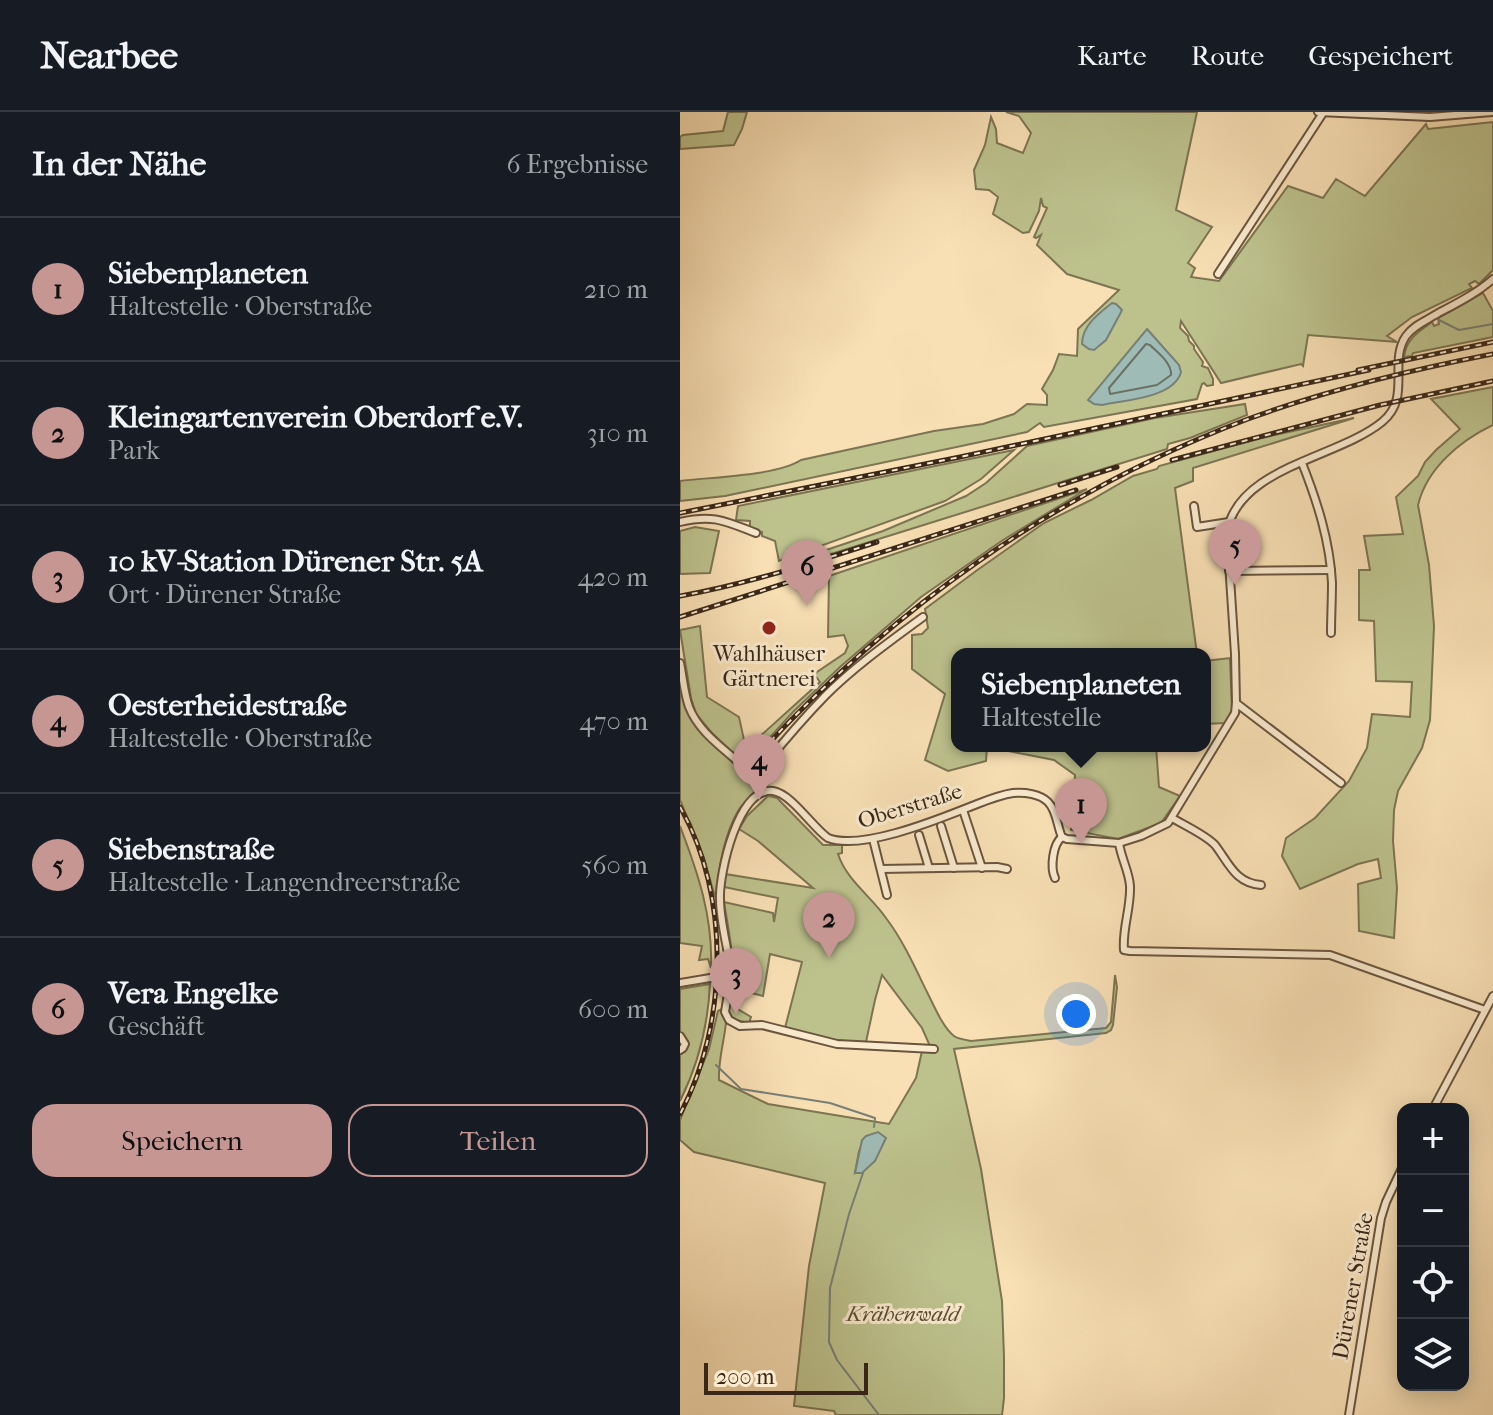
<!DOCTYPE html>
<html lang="de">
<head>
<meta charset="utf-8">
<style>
  :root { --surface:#171b24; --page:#242831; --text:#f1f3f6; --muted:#9ea1a6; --line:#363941; --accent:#c59692 }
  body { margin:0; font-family:"IM FELL French Canon",serif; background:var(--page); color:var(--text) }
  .controls { position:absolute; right:24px; bottom:24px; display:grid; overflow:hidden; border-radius:16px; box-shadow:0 4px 20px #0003 }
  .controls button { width:72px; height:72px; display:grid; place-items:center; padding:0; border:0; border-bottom:2px solid var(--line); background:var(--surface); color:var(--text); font:40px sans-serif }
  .scale { position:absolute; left:24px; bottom:20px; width:164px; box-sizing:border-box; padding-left:8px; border:4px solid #3a2718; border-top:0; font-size:22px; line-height:28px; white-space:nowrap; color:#3a2718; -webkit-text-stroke:6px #faeace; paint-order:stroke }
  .you { position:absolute; left:396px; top:902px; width:28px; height:28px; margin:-20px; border:6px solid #fff; border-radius:50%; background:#1a73e8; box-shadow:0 0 0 12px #1a73e833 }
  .badge { display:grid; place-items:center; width:52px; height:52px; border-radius:50%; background:var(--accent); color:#111; font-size:26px; font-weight:700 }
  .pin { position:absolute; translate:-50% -66px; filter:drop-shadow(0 2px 4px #0008) }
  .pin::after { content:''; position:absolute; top:42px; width:28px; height:24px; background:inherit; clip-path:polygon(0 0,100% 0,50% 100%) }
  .popup { position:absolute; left:271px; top:536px; width:260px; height:104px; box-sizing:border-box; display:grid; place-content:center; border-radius:16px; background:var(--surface); filter:drop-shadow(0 2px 6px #0005); font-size:26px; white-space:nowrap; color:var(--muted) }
  .popup b { font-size:30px; color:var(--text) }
  .popup::after { content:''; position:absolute; left:50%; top:100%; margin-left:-16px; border:16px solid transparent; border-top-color:var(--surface) }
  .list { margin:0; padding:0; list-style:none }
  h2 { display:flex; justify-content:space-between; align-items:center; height:104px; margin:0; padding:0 32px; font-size:34px }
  h2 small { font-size:26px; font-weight:400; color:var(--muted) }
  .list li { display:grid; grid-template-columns:52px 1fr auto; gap:24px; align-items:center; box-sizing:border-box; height:144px; padding:0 32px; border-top:2px solid var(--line) }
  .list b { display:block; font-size:30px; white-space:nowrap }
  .list p { margin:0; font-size:26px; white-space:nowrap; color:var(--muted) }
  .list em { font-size:26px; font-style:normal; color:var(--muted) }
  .actions { display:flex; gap:16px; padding:24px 32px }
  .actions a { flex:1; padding:18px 0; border:2px solid var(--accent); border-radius:24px; text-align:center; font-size:28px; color:var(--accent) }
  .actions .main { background:var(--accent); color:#111 }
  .icon { flex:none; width:44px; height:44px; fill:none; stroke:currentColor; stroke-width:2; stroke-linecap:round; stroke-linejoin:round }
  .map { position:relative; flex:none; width:813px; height:1303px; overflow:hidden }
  header { display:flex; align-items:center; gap:48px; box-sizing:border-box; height:112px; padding:0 40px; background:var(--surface); border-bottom:2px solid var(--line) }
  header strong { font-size:38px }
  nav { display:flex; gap:44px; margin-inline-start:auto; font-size:28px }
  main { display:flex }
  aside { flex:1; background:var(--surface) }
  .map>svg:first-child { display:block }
</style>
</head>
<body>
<header>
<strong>Nearbee</strong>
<nav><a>Karte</a><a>Route</a><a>Gespeichert</a></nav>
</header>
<main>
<aside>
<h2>In der Nähe<small>6 Ergebnisse</small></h2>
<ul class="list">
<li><span class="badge">1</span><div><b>Siebenplaneten</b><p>Haltestelle · Oberstraße</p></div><em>210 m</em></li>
<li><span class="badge">2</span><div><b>Kleingartenverein Oberdorf e.V.</b><p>Park</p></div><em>310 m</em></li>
<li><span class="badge">3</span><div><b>10 kV-Station Dürener Str. 5A</b><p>Ort · Dürener Straße</p></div><em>420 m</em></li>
<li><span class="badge">4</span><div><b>Oesterheidestraße</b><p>Haltestelle · Oberstraße</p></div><em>470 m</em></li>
<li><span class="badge">5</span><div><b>Siebenstraße</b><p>Haltestelle · Langendreerstraße</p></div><em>560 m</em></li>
<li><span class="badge">6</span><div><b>Vera Engelke</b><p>Geschäft</p></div><em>600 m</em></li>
</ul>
<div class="actions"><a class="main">Speichern</a><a>Teilen</a></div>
</aside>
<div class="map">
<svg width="813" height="1303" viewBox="0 0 813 1303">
  <rect width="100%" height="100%" fill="#f8dfb4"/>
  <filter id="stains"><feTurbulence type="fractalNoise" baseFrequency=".0025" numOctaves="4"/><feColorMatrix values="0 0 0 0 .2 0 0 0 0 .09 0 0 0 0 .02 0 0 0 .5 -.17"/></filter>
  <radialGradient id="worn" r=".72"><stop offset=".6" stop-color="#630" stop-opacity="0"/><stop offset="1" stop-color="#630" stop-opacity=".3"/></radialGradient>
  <g fill="#bdc28d" stroke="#7c7452" stroke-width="2" fill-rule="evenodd">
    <polygon points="48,0 67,0 62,17 54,33 0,37 0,25 3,23 43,19"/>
    <path d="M 326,0 L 517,0 L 496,98 L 532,115 L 508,151 L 515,156 L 511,165 L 539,169 L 608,74 L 643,86 L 656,67 L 685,84 L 746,12 L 748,17 L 813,10 L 813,158 L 799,172 L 795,169 L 789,172 L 792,176 L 732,205 L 707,224 L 717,230 L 628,223 L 623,254 L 621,252 L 541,271 L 501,209 L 500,216 L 508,224 L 509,229 L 514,234 L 514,237 L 523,250 L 522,254 L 528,256 L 533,267 L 533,273 L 527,274 L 524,271 L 522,272 L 517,287 L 364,315 L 360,311 L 347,320 L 45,384 L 0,389 L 0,369 C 31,365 96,364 121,348 L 254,319 L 303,312 L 334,302 L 347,292 L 367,293 L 367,283 L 362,277 L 373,258 L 379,242 L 397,244 L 398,217 L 439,178 L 387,162 L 357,133 L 361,123 L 356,126 L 354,125 L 367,96 L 363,94 L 361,86 L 359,99 L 349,120 L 343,121 L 313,102 L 318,85 L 309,78 L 296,77 L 294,58 L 305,33 L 311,5 L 316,17 L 317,31 L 343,41 L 351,21 L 339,4 Z"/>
    <path d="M 803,181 L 813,199 L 813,225 L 733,241 L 732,244 L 724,245 C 726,227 738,220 752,210 L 754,214 L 759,212 L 758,206 Z"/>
    <path d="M 813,275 L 813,313 C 780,329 747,356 738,393 L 749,453 L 754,514 L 750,608 L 742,636 L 718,679 L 714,698 L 713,729 L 717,776 L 714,826 L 679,819 L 678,772 L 701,766 L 698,747 L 678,752 L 620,777 L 602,744 L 606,726 L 635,706 L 669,669 L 687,636 L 692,602 L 730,605 L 732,570 L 696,569 L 694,509 L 679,508 L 679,458 L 690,458 L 684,424 L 723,422 L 716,385 L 738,364 L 745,350 L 756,338 L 780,317 L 751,287 Z"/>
    <polygon points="565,292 567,303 510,326 488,332 487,337 154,441 124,449 122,446 203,419 286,384 306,371 347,334 475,306"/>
    <polygon points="674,306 513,356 513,369 495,376 517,542 277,542 277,634 307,634 306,649 268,659 245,648 265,582 232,557 232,523 242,522 248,516 245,497 296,459 364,411 411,388 453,364 477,357 479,354 581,326"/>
    <polygon points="334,338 301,367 265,389 99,449 95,429 82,424 82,420 70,417 70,409 56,408 58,394"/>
    <polygon points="407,377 323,428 241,485 160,555 113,600 71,646 81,655 78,658 71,659 31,620 16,602 11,586 0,518 20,514 27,585 59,605 66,637 140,570 134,562 165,541 168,534 164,523 148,525 149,464"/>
    <polygon points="15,415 39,419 30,461 0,462 0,419"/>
    <polygon points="550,546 552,598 546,611 525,612 525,549"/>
    <path d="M 0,564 L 8,598 L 78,675 C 73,685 64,689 58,699 C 43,725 40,755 35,785 L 23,743 L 0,688 Z"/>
    <polygon points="327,634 476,634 479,675 500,684 481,711 438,727 391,718 395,663 374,648 328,639"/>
    <path d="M 88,684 L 97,686 L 143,733 L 162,733 L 162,741 L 158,742 C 167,769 191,784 206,806 C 222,827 234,853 245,876 C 252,889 262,915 274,924 C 278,927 286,928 291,929 L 426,916 L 431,910 L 435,863 L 437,875 L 433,913 L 431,918 L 426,921 L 274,937 L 301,1057 L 322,1189 L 324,1245 L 324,1286 L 322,1303 L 156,1303 L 154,1299 L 114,1294 L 129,1154 L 145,1071 L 14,1040 L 0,1028 L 0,1008 L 29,937 L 38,899 L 50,893 C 57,855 50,828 44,790 L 93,801 L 94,810 L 98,786 L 44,775 L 45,762 L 133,776 L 78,729 L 59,717 L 67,704 ZM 90,842 L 122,850 L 105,916 L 163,930 L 186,930 L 195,888 L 202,863 L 242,916 L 250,934 L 242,939 L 236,966 L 209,1012 L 88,992 L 39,968 C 38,949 44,930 46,911 L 52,907 L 69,911 L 71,905 L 56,896 L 60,878 L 83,884 ZM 194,1022 L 195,1049 L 175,1061 L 179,1039 L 186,1024 Z"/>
    <path d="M 0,714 C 18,761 33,805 31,856 L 28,847 L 19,848 L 22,834 L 0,831 Z"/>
    <path d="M 30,872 C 28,913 18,953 0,989 L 0,877 Z"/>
  </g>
  <g fill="#9fbbb5" stroke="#778076" stroke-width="2">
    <path d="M 432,191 L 436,192 L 442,198 L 440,202 L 426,228 L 414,238 L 409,237 L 402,232 C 402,214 418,202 432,191 Z"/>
    <path d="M 467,217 L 499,253 L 501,260 C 494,286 445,288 422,293 L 414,292 L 408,288 Z"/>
    <polygon points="198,1020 206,1026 195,1049 182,1061 175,1061 182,1028 186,1024"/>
  </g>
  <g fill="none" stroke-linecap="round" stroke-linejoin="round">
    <path stroke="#6c7166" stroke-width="2" d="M 466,232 L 470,233 C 478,241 492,251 491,263 L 477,273 L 430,282 L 429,276 Z"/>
    <g stroke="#778076" stroke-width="2">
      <polyline points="759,208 779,218 813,212"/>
      <polyline points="36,953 61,977 150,991 195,1006 194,1015"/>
      <polyline points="183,1061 169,1102 150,1176 149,1230 157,1248 199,1303"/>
    </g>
    <g stroke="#6a553f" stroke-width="10">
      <g id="street">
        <polyline points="638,0 750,5 812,0"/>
        <polyline points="538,162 643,1"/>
        <path d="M 622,351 C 637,389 650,429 652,471 C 652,488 651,505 651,521"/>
        <polyline points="514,394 517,415 549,410"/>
        <path d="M 0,410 C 33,402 45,409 76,421"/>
        <polyline points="549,459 651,458"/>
        <path d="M 0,551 C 3,565 4,581 9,595 C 23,631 66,647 84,680"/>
        <polyline points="556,591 661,671"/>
        <path d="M 75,665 C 97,637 120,610 145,584 C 174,555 209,530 243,505"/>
        <polyline points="283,698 302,756"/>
        <path d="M 492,706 C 504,713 526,723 535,733 C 549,751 555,771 581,773"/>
        <polyline points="261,714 274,756"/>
        <polyline points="239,723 249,756"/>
        <path d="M 382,725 L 387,727 L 439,731 L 461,724 L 488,711 L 555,601 L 556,591 L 555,542 L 547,420 C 558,355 658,346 702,310 C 732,286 708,250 726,224 C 733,214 745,209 755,203 C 775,192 796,182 813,167"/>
        <polyline points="193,727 207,783"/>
        <path d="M 439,731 C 441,746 449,759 450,774 C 451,796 442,817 444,838 L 450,839 L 650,843 L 805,898"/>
        <polyline points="201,757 317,755 327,757"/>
        <path d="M 375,766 C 370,755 373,732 382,725"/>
        <polyline points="0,871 42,864 48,861"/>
        <polyline points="0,924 5,932 3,936 0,938"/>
        <path d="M 254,937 L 157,932 L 82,913 L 60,914 L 49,908 L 45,900 L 50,869 L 48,861 L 50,854 C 47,832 40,809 40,787 C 39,762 58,674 93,679 C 112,682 132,715 148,726 C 182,739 259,707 292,694 C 305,689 319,683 333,681 C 345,680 360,682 368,690 C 377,699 377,714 382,725"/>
        <polyline points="753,997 813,884"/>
        <polyline points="669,1303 701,1106 706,1090 723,1054"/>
      </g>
    </g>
    <use href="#street" stroke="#faeace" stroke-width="6"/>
    <g stroke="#3a2718" stroke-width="5">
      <g id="rail">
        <polyline points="678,258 813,230"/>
        <polyline points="492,348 700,293 813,269"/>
        <polyline points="380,373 437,355"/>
        <polyline points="0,401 280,345 689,258"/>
        <path d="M 0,484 C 67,472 132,451 197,430"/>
        <polyline points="0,505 396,378"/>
        <path d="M 74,647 C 211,497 377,379 568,307 C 647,278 730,258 813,242"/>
        <path d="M 0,695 C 51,784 48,913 0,1002"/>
      </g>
    </g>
    <use href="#rail" stroke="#faeace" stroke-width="2" stroke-dasharray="6" stroke-linecap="butt"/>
  </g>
  <circle fill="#8f2418" stroke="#faeace" stroke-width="3" cx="89" cy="516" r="8"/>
  <g text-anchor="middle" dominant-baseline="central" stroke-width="6" stroke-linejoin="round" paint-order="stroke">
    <g font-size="22" fill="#3a2718" stroke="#faeace">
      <text x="89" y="542">Wahlhäuser<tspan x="89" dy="25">Gärtnerei</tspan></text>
    </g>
    <g font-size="22" fill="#3a2718" stroke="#faeace">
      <text transform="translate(230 694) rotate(-17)">Oberstraße</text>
      <text transform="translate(673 1174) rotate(-80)">Dürener Straße</text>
    </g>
    <g font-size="22" font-style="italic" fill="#5b4e35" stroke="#faeace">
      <text x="223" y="1202">Krähenwald</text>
    </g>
  </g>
  <rect width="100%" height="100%" filter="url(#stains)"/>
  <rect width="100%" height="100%" fill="url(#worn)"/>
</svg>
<div class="controls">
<button>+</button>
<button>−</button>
<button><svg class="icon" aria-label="locate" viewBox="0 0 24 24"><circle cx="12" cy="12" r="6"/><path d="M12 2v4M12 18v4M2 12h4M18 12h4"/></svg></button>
<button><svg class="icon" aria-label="layers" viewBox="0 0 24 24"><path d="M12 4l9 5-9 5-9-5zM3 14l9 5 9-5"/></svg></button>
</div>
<div class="scale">200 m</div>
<div class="you"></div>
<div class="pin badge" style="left:401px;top:732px">1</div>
<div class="popup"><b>Siebenplaneten</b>Haltestelle</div>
<div class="pin badge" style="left:149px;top:846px">2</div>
<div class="pin badge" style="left:56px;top:902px">3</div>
<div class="pin badge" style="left:79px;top:688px">4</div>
<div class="pin badge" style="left:555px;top:473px">5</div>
<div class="pin badge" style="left:127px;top:494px">6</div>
</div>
</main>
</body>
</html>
